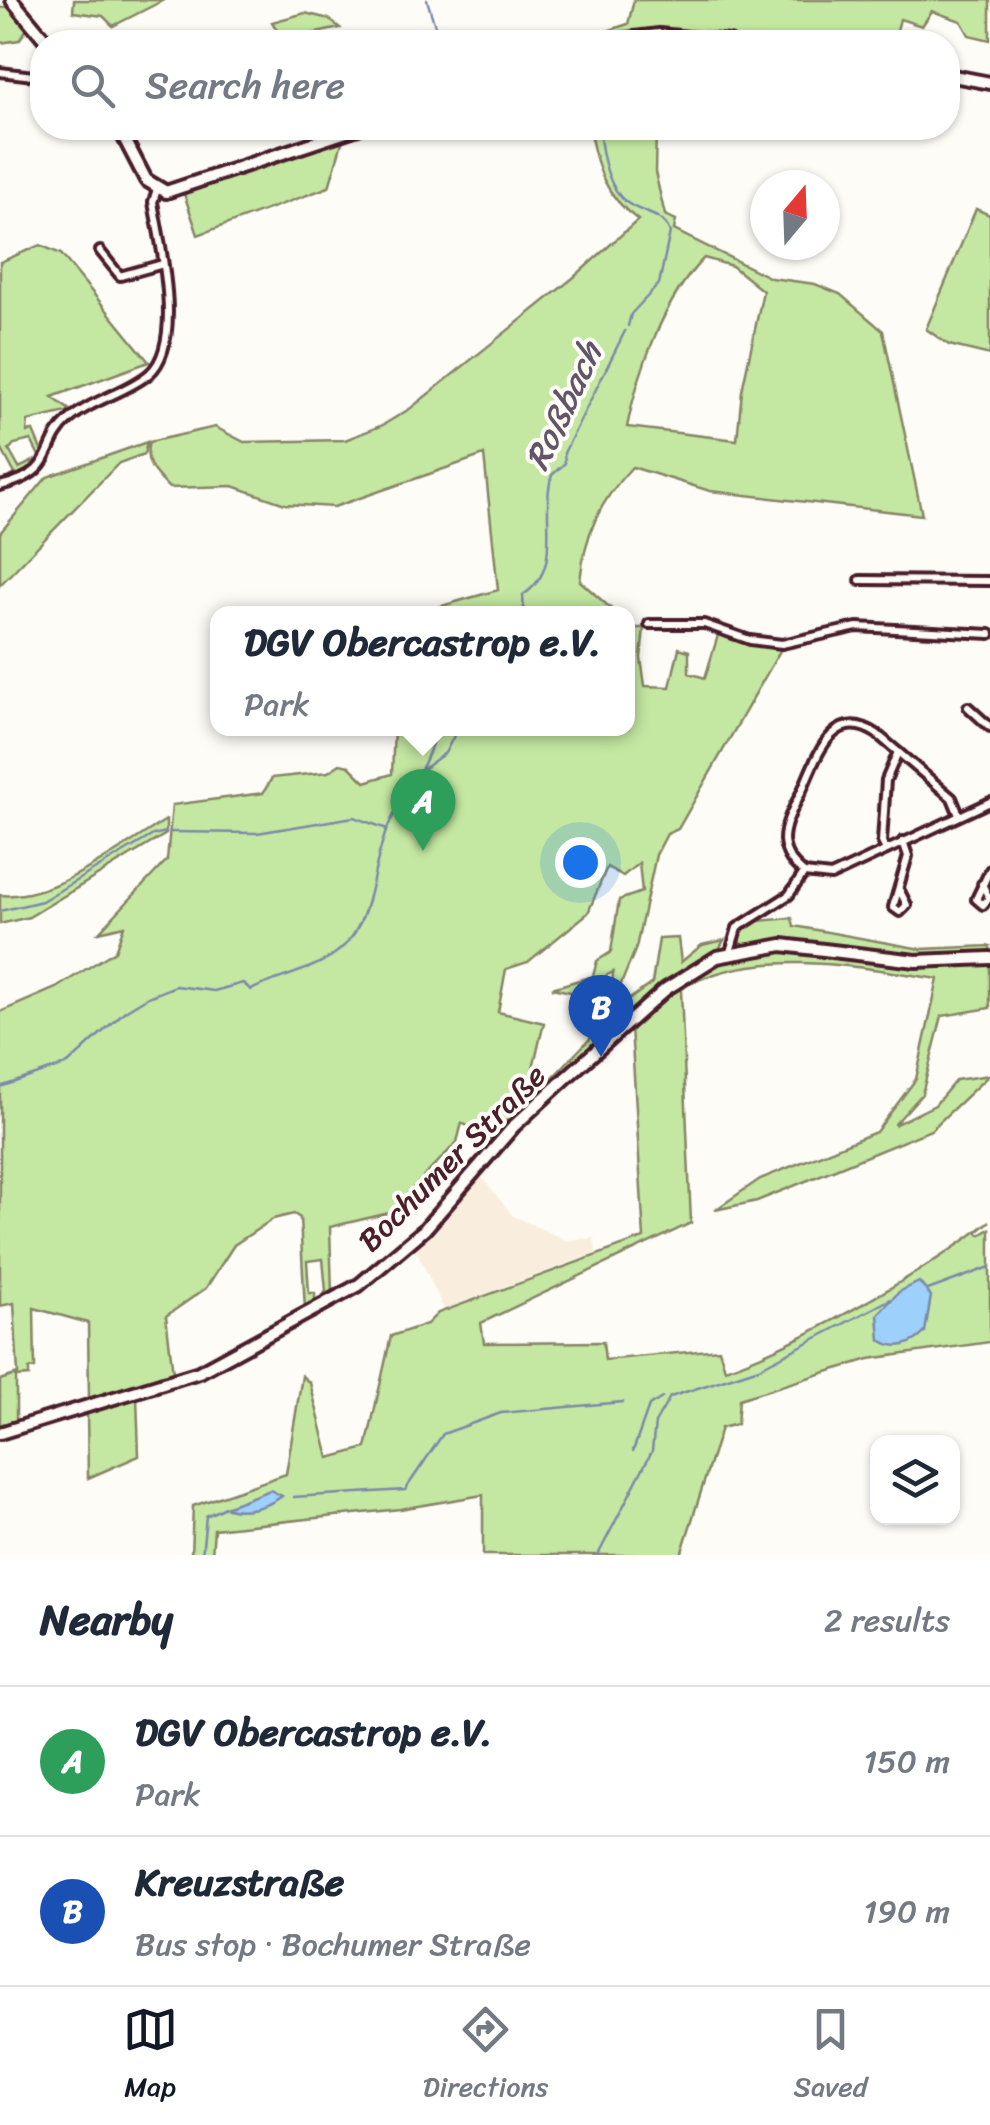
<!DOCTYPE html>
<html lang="en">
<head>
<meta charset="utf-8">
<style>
  :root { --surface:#fff; --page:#f6f6f7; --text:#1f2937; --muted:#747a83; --line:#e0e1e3; --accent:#111827 }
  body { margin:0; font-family:Sriracha,sans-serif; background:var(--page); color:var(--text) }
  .controls { position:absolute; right:30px; bottom:30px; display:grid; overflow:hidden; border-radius:20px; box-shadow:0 2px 8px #0004 }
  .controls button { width:90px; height:90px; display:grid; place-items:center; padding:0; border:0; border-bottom:2px solid var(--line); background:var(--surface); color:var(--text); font:50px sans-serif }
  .compass { position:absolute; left:750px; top:170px; width:90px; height:90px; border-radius:50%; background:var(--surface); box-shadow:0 2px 8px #0004; rotate:19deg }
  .you { position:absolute; left:580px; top:862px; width:35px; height:35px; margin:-25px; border:8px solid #fff; border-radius:50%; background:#1a73e8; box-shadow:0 0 0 15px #1a73e833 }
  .badge { display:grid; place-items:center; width:65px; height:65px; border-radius:50%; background:var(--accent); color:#fff; font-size:32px; font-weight:700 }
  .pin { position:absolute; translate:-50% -82px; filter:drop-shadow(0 2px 5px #0008) }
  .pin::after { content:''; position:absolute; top:52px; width:35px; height:30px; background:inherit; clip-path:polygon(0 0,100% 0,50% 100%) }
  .popup { position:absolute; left:210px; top:606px; width:425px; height:130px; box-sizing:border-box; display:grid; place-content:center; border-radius:20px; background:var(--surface); filter:drop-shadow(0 2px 8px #0005); font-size:32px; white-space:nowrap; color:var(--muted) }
  .popup b { font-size:38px; color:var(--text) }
  .popup::after { content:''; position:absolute; left:50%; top:100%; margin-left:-20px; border:20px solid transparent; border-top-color:var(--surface) }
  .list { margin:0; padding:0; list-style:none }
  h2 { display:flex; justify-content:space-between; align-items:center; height:130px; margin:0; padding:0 40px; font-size:42px }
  h2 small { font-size:32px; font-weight:400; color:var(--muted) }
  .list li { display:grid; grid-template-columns:65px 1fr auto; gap:30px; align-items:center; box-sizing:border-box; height:150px; padding:0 40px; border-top:2px solid var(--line) }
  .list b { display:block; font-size:38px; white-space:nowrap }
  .list p { margin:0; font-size:32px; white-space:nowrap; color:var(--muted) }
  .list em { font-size:32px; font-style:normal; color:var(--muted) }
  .icon { flex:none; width:55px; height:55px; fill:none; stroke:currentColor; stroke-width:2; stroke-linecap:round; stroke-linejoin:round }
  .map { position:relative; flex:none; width:990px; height:1555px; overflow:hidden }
  .search { position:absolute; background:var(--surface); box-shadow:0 2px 8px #0004; left:30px; right:30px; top:30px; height:110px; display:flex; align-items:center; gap:25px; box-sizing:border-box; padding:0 35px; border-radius:40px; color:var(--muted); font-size:38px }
  .sheet { height:430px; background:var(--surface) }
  nav { display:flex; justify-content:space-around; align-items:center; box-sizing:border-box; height:140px; border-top:2px solid var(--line); background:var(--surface); font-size:28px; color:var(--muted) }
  nav a { display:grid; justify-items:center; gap:5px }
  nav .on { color:var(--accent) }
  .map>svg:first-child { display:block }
</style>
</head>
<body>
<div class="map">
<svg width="990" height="1555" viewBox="0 0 990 1555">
  <rect width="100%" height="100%" fill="#fdfcf7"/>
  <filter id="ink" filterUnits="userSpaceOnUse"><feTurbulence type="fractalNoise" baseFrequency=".01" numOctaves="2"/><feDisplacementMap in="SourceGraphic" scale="20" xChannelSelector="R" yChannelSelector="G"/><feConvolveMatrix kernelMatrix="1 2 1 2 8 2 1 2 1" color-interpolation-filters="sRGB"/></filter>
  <g filter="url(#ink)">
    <polygon fill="#f9eedd" points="476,1170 513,1216 566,1240 594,1238 596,1253 444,1309 412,1241"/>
    <g fill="#c4e8a2" stroke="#878466" stroke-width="2.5" fill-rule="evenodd">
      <polygon points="74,0 164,0 113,26 103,16 73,12"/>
      <path d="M 634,0 L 990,0 L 990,40 L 969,35 L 961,21 L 932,11 L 922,26 L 900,19 L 894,42 C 855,42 815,44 776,42 C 718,40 662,24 604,37 L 604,32 L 628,24 Z"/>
      <polygon points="8,6 27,29 19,40 0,43 0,8"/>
      <polygon points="305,13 329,19 340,28 283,40 272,22"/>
      <path d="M 589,128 L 656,128 L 655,172 L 665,215 L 676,220 L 674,230 L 771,278 L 815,284 L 840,294 L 883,331 L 922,515 L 710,491 L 632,467 C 599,502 585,534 580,581 L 616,613 L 417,613 L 498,590 L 484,455 L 334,507 L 285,504 L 233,486 L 169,488 C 155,474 143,463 149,442 L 215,427 L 244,442 L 345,440 L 383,425 L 411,408 L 573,278 L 638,220 C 604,195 597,168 589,128 ZM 704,258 L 732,266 L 763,291 L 742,391 L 737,440 L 627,427 C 638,372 664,298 704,258 Z"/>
      <polygon points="343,139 329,187 198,235 184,194"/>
      <polygon points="976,209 990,215 990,355 949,345 926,329"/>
      <path d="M 40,245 L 61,254 L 149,362 L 52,397 L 71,411 L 28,421 L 27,432 L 33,431 L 44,457 L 29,470 L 0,482 L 15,474 L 0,446 L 0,262 ZM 31,440 L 40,458 L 19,468 L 9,450 L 14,444 Z"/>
      <polygon points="147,442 144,454 119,463 0,585 0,533 47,477"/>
      <polygon points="628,628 644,628 641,658 645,686 670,687 679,648 689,651 689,673 705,678 719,632 781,649 678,829 667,834 656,855 636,948 621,984 620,1006 652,983 659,939 678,938 681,962 702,945 724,940 719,949 662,982 527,1104 610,1018 613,972 575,993 552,988 593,976 597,961 611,952 619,900 642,892 639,863 623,876 607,867 588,913 528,962 506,969 498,1012 544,1023 524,1104 492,1140 462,1123 457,1142 389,1213 330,1227 332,1295 321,1298 326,1291 323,1259 307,1261 309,1293 315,1293 315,1304 305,1310 300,1218 294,1214 273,1219 234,1245 206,1288 166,1316 173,1373 89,1399 88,1323 34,1308 35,1368 29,1369 29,1376 16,1377 16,1420 0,1426 0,1380 18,1374 14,1303 0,1306 0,1012 56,988 115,951 124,926 99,932 167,860 172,805 263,793 272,778 328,772 340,764 349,766 365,782 392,774 394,729 628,728"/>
      <path d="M 166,820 L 166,834 L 29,917 L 0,924 L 0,895 C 53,901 122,846 166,820 Z"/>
      <polygon points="757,916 758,921 792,918 794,926 921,949 990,946 990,954 913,957 789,941 741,945 738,936"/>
      <path d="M 792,949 L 902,966 L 990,962 L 990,1008 L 942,1016 L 922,1094 L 894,1125 L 935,1105 L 956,1080 L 989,1075 L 931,1130 L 757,1201 L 715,1210 L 760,1179 L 876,1132 L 916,1079 L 938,979 C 860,967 761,947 688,985 L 681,990 L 691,1223 L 481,1323 L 484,1343 L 603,1342 L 605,1360 L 719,1349 L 725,1369 C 802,1343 925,1272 990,1221 L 977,1232 L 980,1235 L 990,1229 L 990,1342 L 869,1359 L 739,1399 L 737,1424 L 721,1428 L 681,1555 L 483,1555 L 483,1495 L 400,1509 L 214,1529 L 212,1555 L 191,1555 L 193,1506 L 286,1474 L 302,1376 L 310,1383 L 329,1458 L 366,1448 L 391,1336 L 427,1324 L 438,1313 L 644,1238 L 631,1027 C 685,979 717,954 792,949 Z"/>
      <polygon points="137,1396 139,1456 88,1478 87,1411"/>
    </g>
    <g fill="#9dd0fa" stroke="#7c89a7" stroke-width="2.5">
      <path d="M 919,1282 L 931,1296 L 925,1332 C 913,1345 896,1351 880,1340 L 878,1314 L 899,1292 Z"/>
      <path d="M 270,1490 L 282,1496 C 268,1507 242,1514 225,1507 Z"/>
    </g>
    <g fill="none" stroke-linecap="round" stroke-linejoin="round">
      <g stroke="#7c89a7" stroke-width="2.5">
        <polyline points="427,0 440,42"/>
        <path d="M 599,128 C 601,150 607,187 626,202 C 641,214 662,212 670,232 L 659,284 L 631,314 L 628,326"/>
        <path d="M 524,614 L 523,595 C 565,568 539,516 552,475 L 565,463 L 564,453 L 625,331"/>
        <polyline points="423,769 445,753 458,728"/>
        <polyline points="170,832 257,833 354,817 387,829"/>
        <polyline points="0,911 42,901 153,835 166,832"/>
        <path d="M 0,1087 L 68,1064 L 125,1011 L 148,997 L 176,986 L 214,991 L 243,983 L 251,990 C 282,974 327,970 351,938 C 373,908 373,862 387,829 C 401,795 431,767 435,728"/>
        <polyline points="928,1290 990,1267"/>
        <polyline points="633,1451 649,1406 662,1398"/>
        <polyline points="293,1497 405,1490 443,1434 501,1413 623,1402"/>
        <polyline points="202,1555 206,1516 227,1506"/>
        <polyline points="598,1555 652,1451 655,1423 670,1397 759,1368 891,1299"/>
      </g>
      <g stroke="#4a1f2b" stroke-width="14">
        <g id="minor">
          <polyline points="0,72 42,77"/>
          <polyline points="100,251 120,276 163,264"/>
          <path d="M 0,486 C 59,472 39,446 69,420 C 91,400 126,393 149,374 C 185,343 160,244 153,202 L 157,189"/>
          <polyline points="860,580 990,581"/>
          <polyline points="649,624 704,624 750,640 782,644 857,627 990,634"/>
          <polyline points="968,707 990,727"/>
          <path d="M 959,815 L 952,798 L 877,734 C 833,705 817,756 803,788 C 796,804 784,822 784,840 C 785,855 793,864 804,873 L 831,876 L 990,802"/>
          <polyline points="886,850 882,842 886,780 898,752"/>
          <polyline points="982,884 989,898 983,905 976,899 990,870"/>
          <polyline points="900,891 907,905 900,912 893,907 908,856 903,841"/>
          <polyline points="730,952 737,928 789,895 804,873"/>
        </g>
      </g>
      <g stroke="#4a1f2b" stroke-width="18">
        <g id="secondary">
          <polyline points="12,0 47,42"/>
          <polyline points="603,42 659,35 729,42"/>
          <polyline points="948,75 990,83"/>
          <polyline points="119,128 146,180 166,192 358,128"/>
          <polyline points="0,1433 199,1372 359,1285 424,1230 514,1126 568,1076 666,989 717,957 782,945 916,961 990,958"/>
        </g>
      </g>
      <use href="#minor" stroke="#fdfcf7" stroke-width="6"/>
      <use href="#secondary" stroke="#fdfcf7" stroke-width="10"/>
    </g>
  </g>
  <g text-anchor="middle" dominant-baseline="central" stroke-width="8" stroke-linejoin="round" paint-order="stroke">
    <g font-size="32" fill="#4a1f2b" stroke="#fdfcf7">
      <text transform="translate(452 1158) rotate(-45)">Bochumer Straße</text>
    </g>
    <g font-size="35" font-style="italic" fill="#635469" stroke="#fdfcf7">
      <text transform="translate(563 406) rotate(-65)">Roßbach</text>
    </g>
  </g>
</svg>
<div class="controls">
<button><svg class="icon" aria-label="layers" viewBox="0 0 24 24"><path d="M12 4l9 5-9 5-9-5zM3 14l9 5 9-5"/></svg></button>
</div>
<svg class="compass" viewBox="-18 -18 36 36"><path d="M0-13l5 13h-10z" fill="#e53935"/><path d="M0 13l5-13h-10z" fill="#747a83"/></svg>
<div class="you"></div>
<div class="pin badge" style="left:423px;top:851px;background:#2e9e5b">A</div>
<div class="popup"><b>DGV Obercastrop e.V.</b>Park</div>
<div class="pin badge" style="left:601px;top:1057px;background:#1a4fb4">B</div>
<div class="search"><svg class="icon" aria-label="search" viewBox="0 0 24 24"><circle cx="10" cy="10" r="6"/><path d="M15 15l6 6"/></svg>Search here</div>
</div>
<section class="sheet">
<h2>Nearby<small>2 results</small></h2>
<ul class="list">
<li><span class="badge" style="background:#2e9e5b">A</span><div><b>DGV Obercastrop e.V.</b><p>Park</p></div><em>150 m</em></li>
<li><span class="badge" style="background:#1a4fb4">B</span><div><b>Kreuzstraße</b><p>Bus stop · Bochumer Straße</p></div><em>190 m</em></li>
</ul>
</section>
<nav>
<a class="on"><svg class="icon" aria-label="map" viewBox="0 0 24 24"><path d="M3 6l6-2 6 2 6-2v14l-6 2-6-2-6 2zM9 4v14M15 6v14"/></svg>Map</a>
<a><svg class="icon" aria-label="directions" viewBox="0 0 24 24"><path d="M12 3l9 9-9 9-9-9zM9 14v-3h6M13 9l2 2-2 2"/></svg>Directions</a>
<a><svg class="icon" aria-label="saved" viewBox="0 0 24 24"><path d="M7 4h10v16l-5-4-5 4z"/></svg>Saved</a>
</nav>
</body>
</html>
